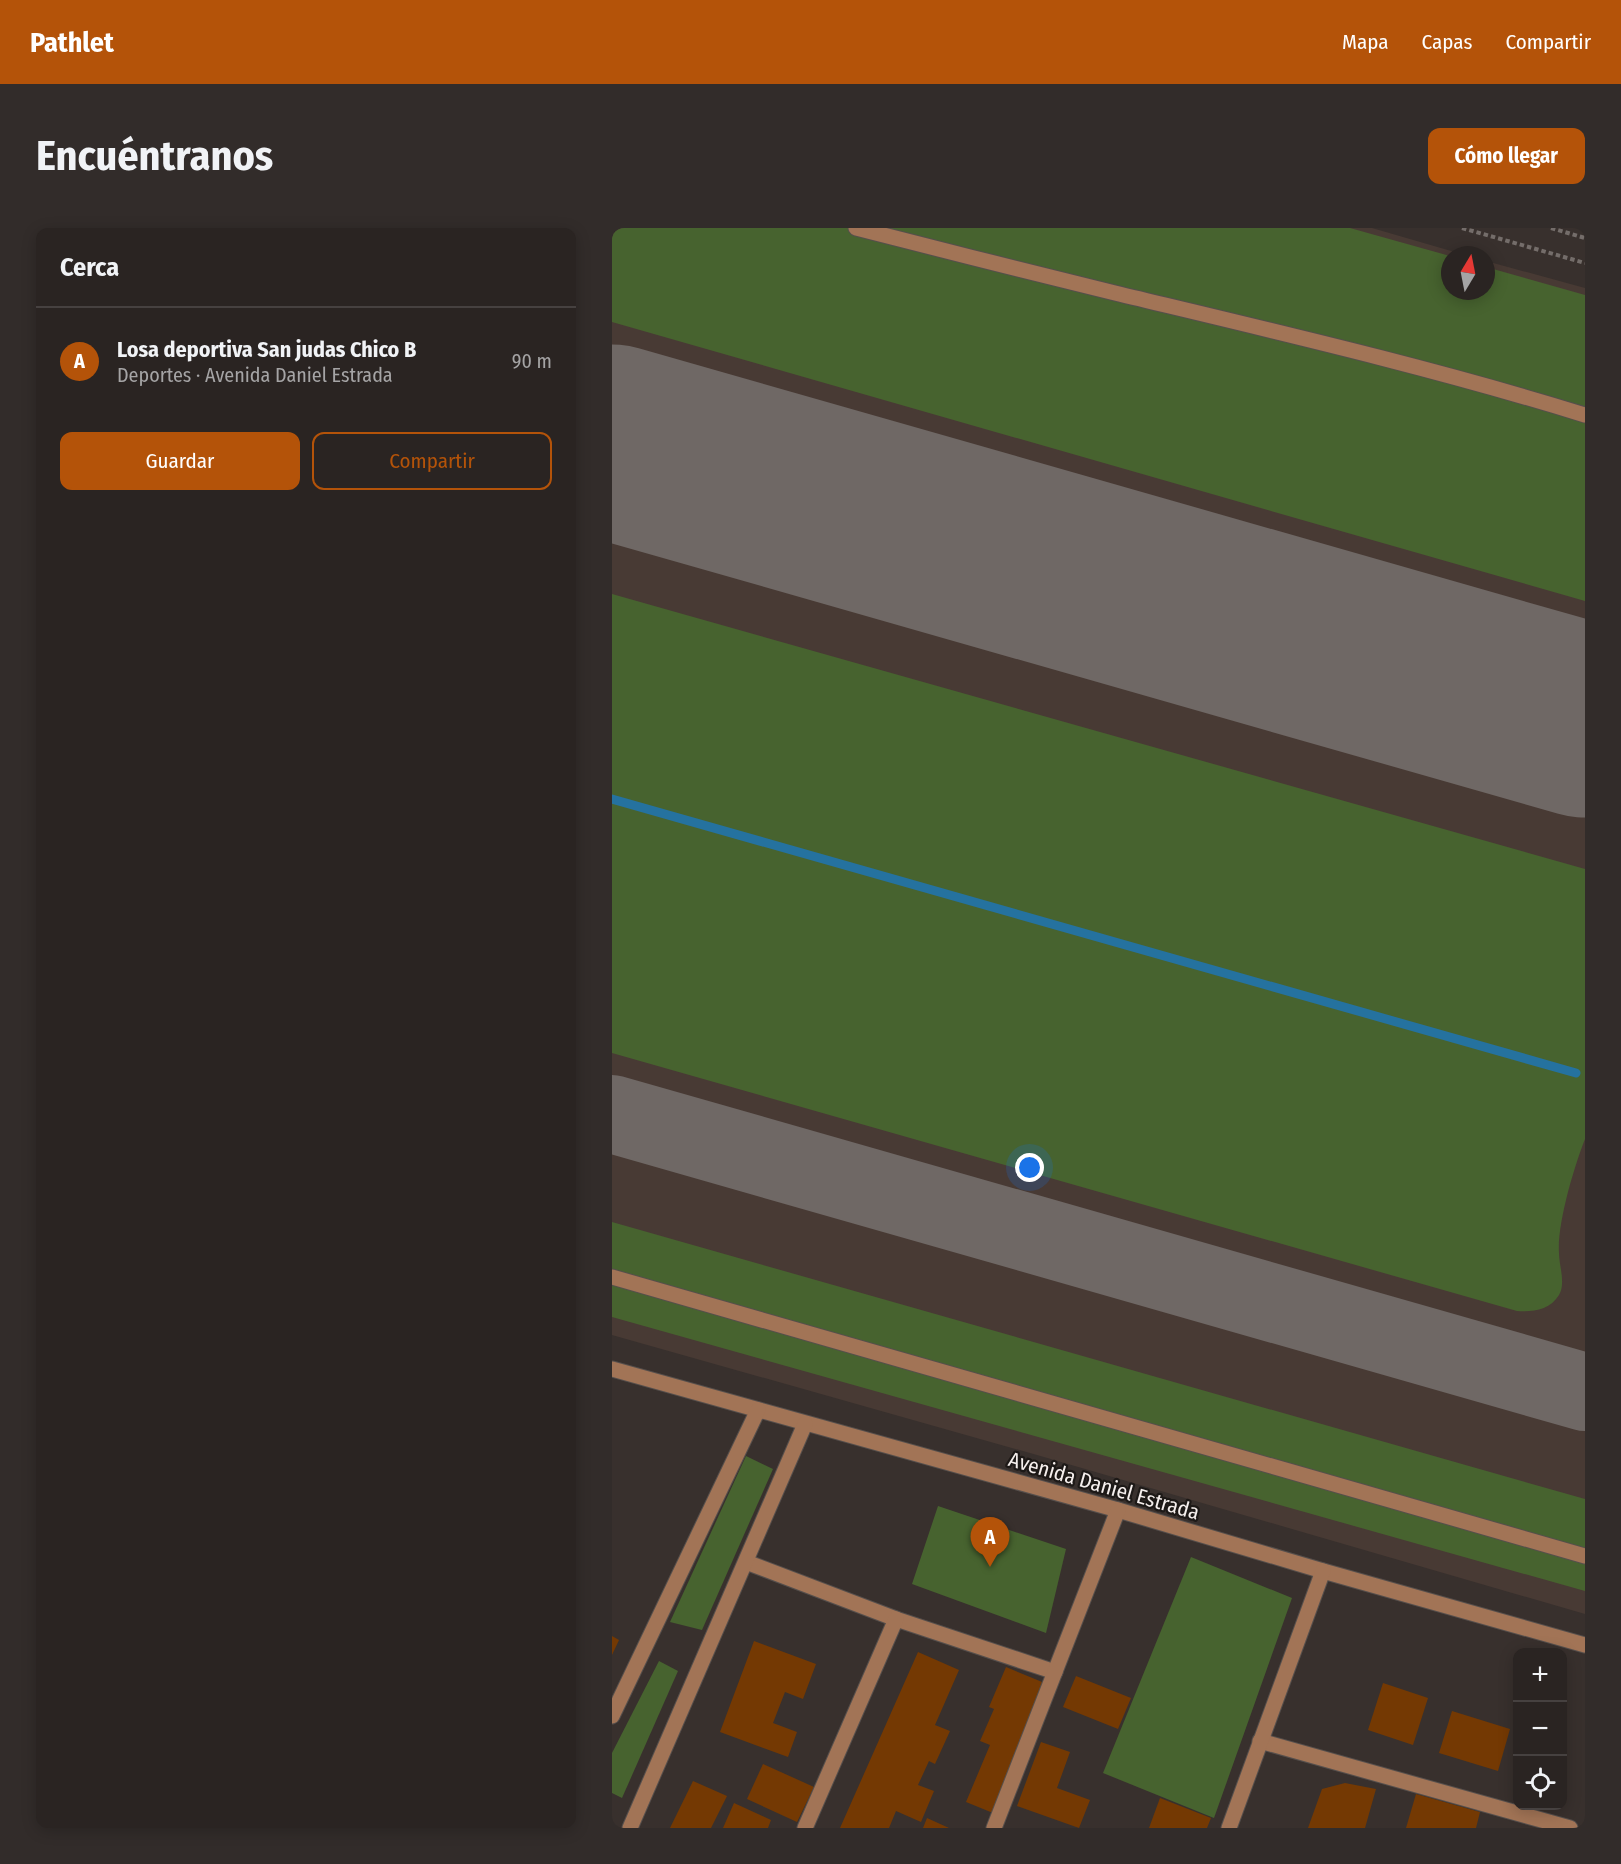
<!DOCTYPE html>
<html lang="es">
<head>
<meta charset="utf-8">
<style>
  :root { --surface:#2a2422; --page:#322c2a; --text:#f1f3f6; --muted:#a5a4a5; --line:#464140; --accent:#b45309 }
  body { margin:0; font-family:"Fira Sans Condensed",sans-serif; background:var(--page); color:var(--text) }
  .controls { position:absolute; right:18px; bottom:18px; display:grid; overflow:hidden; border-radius:12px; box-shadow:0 3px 15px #0003 }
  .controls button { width:54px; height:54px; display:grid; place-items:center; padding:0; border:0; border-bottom:2px solid var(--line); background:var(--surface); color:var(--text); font:30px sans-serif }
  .compass { position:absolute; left:829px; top:18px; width:54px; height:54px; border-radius:50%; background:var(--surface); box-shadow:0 3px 15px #0003; rotate:10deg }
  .you { position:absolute; left:418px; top:940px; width:21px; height:21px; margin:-15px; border:4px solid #fff; border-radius:50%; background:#1a73e8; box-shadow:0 0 0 9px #1a73e833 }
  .badge { display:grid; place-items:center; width:39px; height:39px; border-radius:50%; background:var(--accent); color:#fff; font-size:20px; font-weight:700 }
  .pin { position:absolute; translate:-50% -50px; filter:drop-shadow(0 2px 3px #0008) }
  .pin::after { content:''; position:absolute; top:32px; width:21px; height:18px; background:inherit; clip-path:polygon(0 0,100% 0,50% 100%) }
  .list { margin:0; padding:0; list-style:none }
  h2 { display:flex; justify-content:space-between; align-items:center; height:78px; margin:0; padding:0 24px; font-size:26px }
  h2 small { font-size:20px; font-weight:400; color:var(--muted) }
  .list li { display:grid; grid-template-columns:39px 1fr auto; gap:18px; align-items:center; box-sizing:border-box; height:108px; padding:0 24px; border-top:2px solid var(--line) }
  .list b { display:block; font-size:22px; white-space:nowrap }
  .list p { margin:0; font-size:20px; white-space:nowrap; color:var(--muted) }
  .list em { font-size:20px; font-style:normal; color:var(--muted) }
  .actions { display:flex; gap:12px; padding:18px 24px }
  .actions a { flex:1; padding:14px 0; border:2px solid var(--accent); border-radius:12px; text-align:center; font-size:21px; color:var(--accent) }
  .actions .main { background:var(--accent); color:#fff }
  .icon { flex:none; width:33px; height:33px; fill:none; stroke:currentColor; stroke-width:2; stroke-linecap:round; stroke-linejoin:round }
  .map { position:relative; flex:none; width:973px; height:1600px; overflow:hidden; border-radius:12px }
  header { display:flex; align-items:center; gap:36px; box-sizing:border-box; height:84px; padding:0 30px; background:var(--accent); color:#fff }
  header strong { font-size:28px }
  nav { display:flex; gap:33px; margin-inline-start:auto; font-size:21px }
  .intro { display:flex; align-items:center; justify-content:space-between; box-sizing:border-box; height:144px; padding:0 36px }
  h1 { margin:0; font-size:42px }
  .button { padding:15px 27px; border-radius:12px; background:var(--accent); color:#fff; font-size:21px; font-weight:700 }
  main { display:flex; gap:36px; padding:0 36px }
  aside { flex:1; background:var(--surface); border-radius:12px; box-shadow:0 3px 15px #0003 }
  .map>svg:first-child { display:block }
</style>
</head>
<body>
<header>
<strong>Pathlet</strong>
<nav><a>Mapa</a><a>Capas</a><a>Compartir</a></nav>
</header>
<div class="intro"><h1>Encuéntranos</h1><a class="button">Cómo llegar</a></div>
<main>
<aside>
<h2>Cerca<small></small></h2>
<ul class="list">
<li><span class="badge">A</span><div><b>Losa deportiva San judas Chico B</b><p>Deportes · Avenida Daniel Estrada</p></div><em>90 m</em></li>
</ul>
<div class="actions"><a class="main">Guardar</a><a>Compartir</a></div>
</aside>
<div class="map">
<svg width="973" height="1600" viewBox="0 0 973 1600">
  <rect width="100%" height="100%" fill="#38302d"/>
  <polygon fill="#483a34" points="0,0 760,0 853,27 838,27 838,63 874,63 874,33 973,60 973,1386 425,1227 0,1107"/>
  <g fill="#47632f">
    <polygon points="0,0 738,0 838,28 838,63 874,63 874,39 973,67 973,373 0,94"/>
    <path d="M 0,366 L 973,641 L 973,911 C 962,939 945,996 947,1025 C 947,1038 954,1055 947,1067 C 938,1082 921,1084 905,1083 L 0,825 Z"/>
    <polygon points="0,994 973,1271 973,1363 0,1089"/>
    <polygon points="134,1228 161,1241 90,1402 58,1394"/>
    <polygon points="326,1278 454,1321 434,1405 300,1356"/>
    <polygon points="579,1329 680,1370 602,1590 491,1545"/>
    <polygon points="47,1433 66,1443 10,1570 0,1565 0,1525"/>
  </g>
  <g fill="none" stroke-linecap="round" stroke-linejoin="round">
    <polyline stroke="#25729f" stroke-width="9" points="0,571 964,845"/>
    <polyline stroke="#6f6865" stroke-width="78" points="0,886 973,1164"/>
    <polyline stroke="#6f6865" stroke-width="195" points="0,214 973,492"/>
  </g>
  <g fill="#743903">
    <polygon points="0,1408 7,1412 0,1427"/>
    <polygon points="142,1413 204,1436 191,1471 173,1464 161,1495 185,1504 176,1529 108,1504"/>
    <polygon points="306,1424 347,1442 323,1497 338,1503 323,1536 317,1533 306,1557 322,1563 309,1594 284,1583 277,1600 228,1600"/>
    <polygon points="394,1439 435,1456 381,1585 354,1574 378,1517 368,1513 382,1481 377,1479"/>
    <polygon points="464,1448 519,1470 506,1501 451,1479"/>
    <polygon points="771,1455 816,1470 801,1517 756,1502"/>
    <polygon points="840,1483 898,1501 886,1543 827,1525"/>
    <polygon points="429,1514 458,1524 445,1560 478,1572 467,1600 405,1578"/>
    <polygon points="151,1536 202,1559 185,1594 135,1571"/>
    <polygon points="81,1553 115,1568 99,1600 58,1600"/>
    <polygon points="733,1555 764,1561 753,1600 696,1600 710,1561"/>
    <polygon points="804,1566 868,1584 864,1600 794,1600"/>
    <polygon points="548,1570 599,1590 595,1600 537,1600"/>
    <polygon points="122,1575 159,1592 156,1600 111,1600"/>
    <polygon points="315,1590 337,1600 311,1600"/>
  </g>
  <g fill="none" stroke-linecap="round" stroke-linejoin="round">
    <g stroke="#564f4c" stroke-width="17">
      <g id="minor">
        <path d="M 244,0 C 330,22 417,44 503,65 C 661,103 818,139 973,187"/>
        <polyline points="0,1049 973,1328"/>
        <polyline points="0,1141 506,1282 711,1343 973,1417"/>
        <polyline points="134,1334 284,1391 443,1444"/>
        <polyline points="0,1488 146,1182"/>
        <polyline points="648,1513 958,1600"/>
        <polyline points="18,1600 193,1196"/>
        <polyline points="193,1600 284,1391"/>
        <polyline points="382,1600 506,1282"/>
        <polyline points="617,1600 711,1343"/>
      </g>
    </g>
    <g stroke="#746d6a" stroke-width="4" stroke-dasharray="4.5 3" stroke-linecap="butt">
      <polyline points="850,0 973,35"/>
      <polyline points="939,0 973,10"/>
    </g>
    <use href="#minor" stroke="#a27456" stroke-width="15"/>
  </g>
  <g text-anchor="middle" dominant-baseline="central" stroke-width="4.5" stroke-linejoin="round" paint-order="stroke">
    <g font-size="21" fill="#f5efed" stroke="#1d1917">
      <text transform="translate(492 1258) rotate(16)">Avenida Daniel Estrada</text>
    </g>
  </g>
</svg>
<div class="controls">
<button>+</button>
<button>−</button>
<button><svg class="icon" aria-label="locate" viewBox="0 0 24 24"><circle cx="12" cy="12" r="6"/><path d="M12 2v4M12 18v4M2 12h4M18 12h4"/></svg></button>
</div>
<svg class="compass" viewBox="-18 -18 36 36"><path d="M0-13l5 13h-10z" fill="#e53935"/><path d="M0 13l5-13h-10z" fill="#a5a4a5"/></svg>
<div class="you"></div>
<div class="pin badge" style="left:378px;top:1339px">A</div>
</div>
</main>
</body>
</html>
